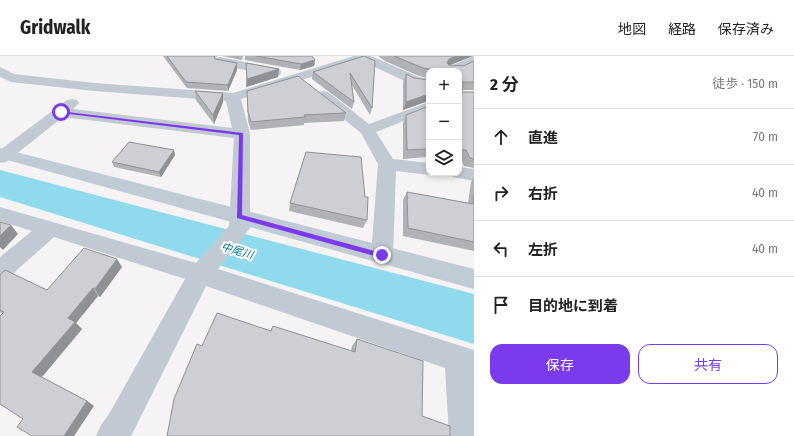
<!DOCTYPE html>
<html lang="ja">
<head>
<meta charset="utf-8">
<style>
  :root { --surface:#fff; --page:#f2f2f2; --text:#222; --muted:#767676; --line:#e0e0e0; --accent:#7c3aed }
  body { margin:0; font-family:"Fira Sans Condensed","Noto Sans JP",sans-serif; background:var(--page); color:var(--text) }
  .controls { position:absolute; right:12px; top:12px; display:grid; overflow:hidden; border-radius:8px; box-shadow:0 2px 6px #0003 }
  .controls button { width:36px; height:36px; display:grid; place-items:center; padding:0; border:0; border-bottom:1px solid var(--line); background:var(--surface); color:var(--text); font:20px sans-serif }
  .stop { position:absolute; width:12px; height:12px; margin:-9px; border:3px solid #7c3aed; border-radius:50%; background:#fff }
  .stop.end { background:#7c3aed; border-color:#fff; box-shadow:0 1px 4px #0008 }
  .list { margin:0; padding:0; list-style:none }
  h2 { display:flex; justify-content:space-between; align-items:center; height:52px; margin:0; padding:0 16px; font-size:17px }
  h2 small { font-size:13px; font-weight:400; color:var(--muted) }
  .list li { display:grid; grid-template-columns:26px 1fr auto; gap:12px; align-items:center; box-sizing:border-box; height:56px; padding:0 16px; border-top:1px solid var(--line) }
  .list b { display:block; font-size:15px; white-space:nowrap }
  .list em { font-size:13px; font-style:normal; color:var(--muted) }
  .actions { display:flex; gap:8px; padding:12px 16px }
  .actions a { flex:1; padding:9px 0; border:1px solid var(--accent); border-radius:12px; text-align:center; font-size:14px; color:var(--accent) }
  .actions .main { background:var(--accent); color:#fff }
  .icon { flex:none; width:22px; height:22px; fill:none; stroke:currentColor; stroke-width:2; stroke-linecap:round; stroke-linejoin:round }
  .map { position:relative; flex:none; width:474px; height:380px; overflow:hidden }
  header { display:flex; align-items:center; gap:24px; box-sizing:border-box; height:56px; padding:0 20px; background:var(--surface); border-bottom:1px solid var(--line) }
  header strong { font-size:19px }
  nav { display:flex; gap:22px; margin-inline-start:auto; font-size:14px }
  main { display:flex }
  aside { flex:1; background:var(--surface) }
  .map>svg:first-child { display:block }
</style>
</head>
<body>
<header>
<strong>Gridwalk</strong>
<nav><a>地図</a><a>経路</a><a>保存済み</a></nav>
</header>
<main>
<div class="map">
<svg width="474" height="380" viewBox="0 0 474 380">
  <rect width="100%" height="100%" fill="#f5f3f3"/>
  <g fill="none" stroke-linecap="round" stroke-linejoin="round">
    <polygon fill="#90daee" fill-rule="evenodd" points="0,114 474,238 474,288 0,141"/>
    <g fill="#c1cad2" fill-rule="evenodd">
      <polygon points="354,0 371,0 419,21 429,23 429,31 411,28 362,5 241,43 250,78 250,172 218,213 474,294 474,380 449,380 445,312 206,230 131,380 96,380 101,369 109,358 185,223 54,181 8,222 0,225 0,201 32,175 0,165 0,151 196,207 229,170 234,82 63,61 6,106 0,107 0,94 67,44 72,43 77,44 79,47 73,53 232,72 226,45 94,35 11,26 0,21 0,11 14,18 94,27 233,37"/>
      <polygon points="474,0 474,9 459,16 445,15 446,12"/>
      <polygon points="220,1 280,13 281,16 280,19 275,20 216,8 214,5 216,2"/>
      <polygon points="323,35 328,36 369,68 429,46 429,55 376,76 393,103 429,107 429,117 435,117 429,119 396,115 393,199 390,205 382,208 374,205 371,199 378,108 361,77 318,42 316,39 318,36"/>
      <polygon points="459,111 474,113 474,125 453,121 450,117 459,117"/>
    </g>
    <polygon fill="#c1cbd6" fill-rule="evenodd" points="0,92 474,213 474,233 0,102"/>
  </g>
  <g fill="#b0b2b7">
    <polygon points="163,0 218,0 216,1 215,2 215,3 237,14 228,35 187,32"/>
    <polygon points="222,0 243,0 242,4"/>
    <polygon points="245,0 312,0 315,4 314,10 300,14 245,4"/>
    <polygon points="364,0 372,52 370,59 352,29 354,46 352,53 312,23 313,16"/>
    <polygon points="378,0 473,0 450,9 463,10 474,5 474,34 462,34 462,36 474,36 474,112 464,110 461,102 459,102 459,15 429,15 429,22 419,20 385,5"/>
    <polygon points="246,7 279,13 278,21 246,31"/>
    <polygon points="406,18 414,22 429,24 429,45 428,45 403,54 403,26"/>
    <polygon points="195,35 223,46 214,68 196,44"/>
    <polygon points="247,35 346,57 344,65 304,67 304,69 251,74 248,65"/>
    <polygon points="429,50 429,104 427,101 403,103 403,67 406,59"/>
    <polygon points="175,99 161,121 114,111 112,106"/>
    <polygon points="474,121 474,196 474,195 403,180 403,144 407,136 468,147 471,126"/>
    <polygon points="290,147 367,164 363,172 289,155"/>
    <polygon points="122,211 100,241 98,240 76,267 82,273 42,321 87,345 94,350 23,363 2,257 0,256 0,219 47,234"/>
    <polygon points="271,275 351,295 352,290 357,283 422,360 202,290"/>
  </g>
  <g fill="#909195">
    <polygon points="457,0 473,0 445,11 449,3"/>
    <polygon points="315,4 314,10 300,14 301,8"/>
    <polygon points="237,7 237,14 228,35 228,29"/>
    <polygon points="279,13 278,21 246,31 247,23"/>
    <polygon points="223,37 223,46 214,68 213,59"/>
    <polygon points="429,38 428,45 403,54 406,46"/>
    <polygon points="174,94 175,99 161,121 159,116"/>
    <polygon points="11,169 18,178 3,194 0,191 0,180"/>
    <polygon points="117,203 122,211 100,241 95,233"/>
    <polygon points="93,232 98,240 76,267 82,273 41,322 32,316 68,262"/>
    <polygon points="87,345 94,350 74,380 64,380"/>
  </g>
  <g fill="#cdcfd5" stroke="#909195">
    <polygon points="167,0 214,0 215,3 237,7 228,29 186,26"/>
    <polygon points="256,0 312,0 315,4 301,8"/>
    <polygon points="364,0 375,5 372,52 350,17 354,46 313,16"/>
    <polygon points="394,0 457,0 449,3 447,7 449,9 463,10 474,5 474,26 462,26 462,36 474,36 474,103 470,102 466,94 459,94 459,15 434,15 434,14 423,12"/>
    <polygon points="246,7 279,13 247,23"/>
    <polygon points="406,18 414,22 429,24 429,38 406,46"/>
    <polygon points="298,20 346,57 304,59 305,61 251,66 248,56 247,35"/>
    <polygon points="195,35 223,37 213,59"/>
    <polygon points="429,50 429,93 407,94 406,59"/>
    <polygon points="129,86 174,94 159,116 112,106"/>
    <polygon points="306,96 361,101 365,141 368,141 367,164 290,147"/>
    <polygon points="407,136 473,148 474,138 474,186 408,172"/>
    <polygon points="0,166 11,169 0,180"/>
    <polygon points="84,192 117,203 95,233 93,232 68,262 75,266 32,316 87,345 64,380 32,380 17,371 23,363 0,348 0,260 4,256 0,254 0,219 5,214 47,234"/>
    <polygon points="217,257 271,275 273,270 355,296 357,283 423,305 422,360 450,370 450,380 167,380 174,343 197,288 202,290"/>
  </g>
  <polygon fill="#7c3aed" points="59,55 243,77 242,159 382,197 385,199 382,202 237,162 239,79 61,57"/>
  <g text-anchor="middle" dominant-baseline="central" stroke-width="4" stroke-linejoin="round" paint-order="stroke">
    <g font-size="11" font-style="italic" fill="#0c7c9b" stroke="#fff">
      <text transform="translate(237 195) rotate(16)">中尾川</text>
    </g>
  </g>
</svg>
<div class="controls">
<button>+</button>
<button>−</button>
<button><svg class="icon" aria-label="layers" viewBox="0 0 24 24"><path d="M12 4l9 5-9 5-9-5zM3 14l9 5 9-5"/></svg></button>
</div>
<div class="stop" style="left:61px;top:56px"></div>
<div class="stop end" style="left:382px;top:199px"></div>
</div>
<aside>
<h2>2 分<small>徒歩 · 150 m</small></h2>
<ul class="list">
<li><svg class="icon" aria-label="ahead" viewBox="0 0 24 24"><path d="M12 20V5M6 11l6-6 6 6"/></svg><div><b>直進</b></div><em>70 m</em></li>
<li><svg class="icon" aria-label="right" viewBox="0 0 24 24"><path d="M7 20v-9h11M14 6l5 5-5 5"/></svg><div><b>右折</b></div><em>40 m</em></li>
<li><svg class="icon" aria-label="left" viewBox="0 0 24 24"><path d="M17 20v-9H6M10 6l-5 5 5 5"/></svg><div><b>左折</b></div><em>40 m</em></li>
<li><svg class="icon" aria-label="arrive" viewBox="0 0 24 24"><path d="M6 21V4h12l-3 4 3 4H6"/></svg><div><b>目的地に到着</b></div></li>
</ul>
<div class="actions"><a class="main">保存</a><a>共有</a></div>
</aside>
</main>
</body>
</html>
